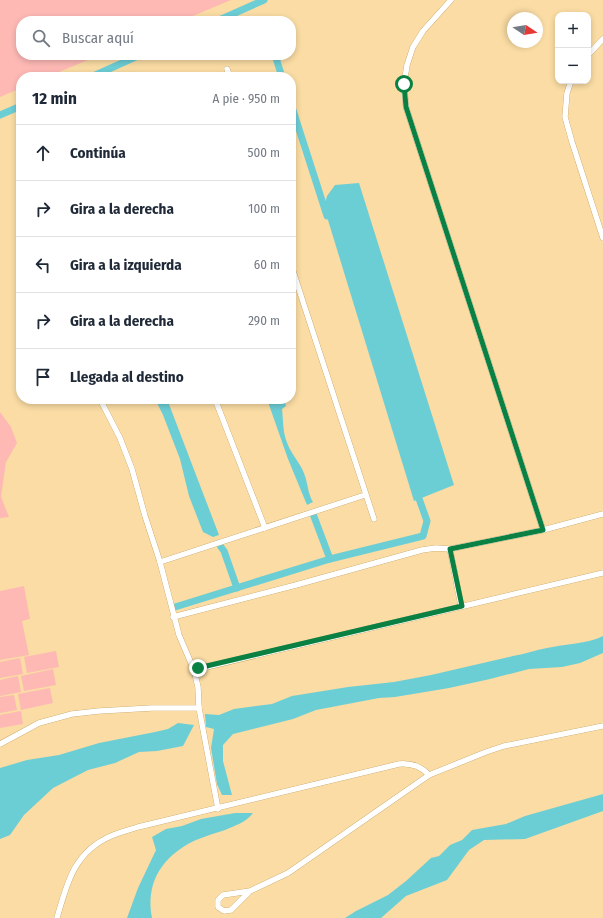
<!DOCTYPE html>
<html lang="es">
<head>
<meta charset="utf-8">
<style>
  :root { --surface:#fff; --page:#f6f6f7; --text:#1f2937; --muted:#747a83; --line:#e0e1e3 }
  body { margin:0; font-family:"Fira Sans Condensed",sans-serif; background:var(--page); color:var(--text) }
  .controls { position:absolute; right:12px; top:12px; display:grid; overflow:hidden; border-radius:8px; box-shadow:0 2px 6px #0003 }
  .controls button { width:36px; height:36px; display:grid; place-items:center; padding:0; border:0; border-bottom:1px solid var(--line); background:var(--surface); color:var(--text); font:20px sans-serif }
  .compass { position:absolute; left:507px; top:12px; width:36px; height:36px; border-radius:50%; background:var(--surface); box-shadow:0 2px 6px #0003; rotate:102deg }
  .stop { position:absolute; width:12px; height:12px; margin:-9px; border:3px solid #0b8043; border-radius:50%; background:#fff }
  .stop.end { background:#0b8043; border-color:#fff; box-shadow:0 1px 4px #0008 }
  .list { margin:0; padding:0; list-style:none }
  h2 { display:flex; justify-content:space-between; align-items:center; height:52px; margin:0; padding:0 16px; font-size:17px }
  h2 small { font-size:13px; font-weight:400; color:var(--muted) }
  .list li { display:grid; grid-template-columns:26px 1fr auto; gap:12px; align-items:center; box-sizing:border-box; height:56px; padding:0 16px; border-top:1px solid var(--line) }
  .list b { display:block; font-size:15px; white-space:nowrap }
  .list em { font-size:13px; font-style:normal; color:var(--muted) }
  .icon { flex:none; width:22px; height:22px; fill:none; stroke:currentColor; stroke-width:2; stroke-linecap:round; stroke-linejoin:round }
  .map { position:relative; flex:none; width:603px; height:918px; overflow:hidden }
  .search { position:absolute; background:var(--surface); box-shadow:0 2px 6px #0003; left:16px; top:16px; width:280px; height:44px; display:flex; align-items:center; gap:10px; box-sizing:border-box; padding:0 14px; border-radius:16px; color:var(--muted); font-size:15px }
  .panel { position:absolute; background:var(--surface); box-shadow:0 2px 6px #0003; left:16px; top:72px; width:280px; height:332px; border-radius:16px }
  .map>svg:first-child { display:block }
</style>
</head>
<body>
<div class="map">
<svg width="603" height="918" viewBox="0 0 603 918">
  <rect width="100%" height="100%" fill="#fadca4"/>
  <g fill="#feb9b5">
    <polygon points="0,0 231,0 181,21 21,21 21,55 100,55 47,77 21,77 21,88 0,97"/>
    <polygon points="0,412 11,427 17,443 6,462 1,497 9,517 0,518"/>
    <polygon points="24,586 30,619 22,621 29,655 0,660 0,591"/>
    <polygon points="56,651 59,667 27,673 24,657"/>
    <polygon points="20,658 23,674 0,678 0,662"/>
    <polygon points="53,669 56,685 24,691 21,676"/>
    <polygon points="18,676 21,692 0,696 0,680"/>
    <polygon points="50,688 53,703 21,710 18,694"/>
    <polygon points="14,695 17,710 0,713 0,697"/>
    <polygon points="21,711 23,724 0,728 0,715"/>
  </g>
  <g fill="#6cced5">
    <polygon points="359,183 454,485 414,501 324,207 327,196 335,185"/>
    <polygon points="155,399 167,399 219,535 213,537 203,532 189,496 180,459 163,415"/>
    <path d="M 267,399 L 284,399 L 286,406 L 282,409 C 284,427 282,434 291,451 C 296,460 302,466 305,476 C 308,485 308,494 313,502 L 307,505 L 288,459 Z"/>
    <path d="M 603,636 L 603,653 L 580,663 L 562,667 L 529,669 L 490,679 L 449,688 L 395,697 L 379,698 L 316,710 L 293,719 L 233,734 L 223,745 L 223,761 L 232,795 L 222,795 L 217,784 L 211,748 L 214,729 L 206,727 L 205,714 L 219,715 L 234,709 L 272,704 L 292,696 L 348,687 L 394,682 L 431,675 L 513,656 C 525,654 536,650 547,648 C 565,644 587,644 603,636 Z"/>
    <polygon points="178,723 194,725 183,746 157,751 139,752 115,763 88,770 53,788 24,815 10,835 0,839 0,768 27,760 59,755 99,743 155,732 168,729"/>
    <polygon points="603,794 603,811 525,839 484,840 469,850 447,880 406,896 381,918 345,918 356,911 388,895 406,881 431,858 439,856 450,845 462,840 472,830 506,824 525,816"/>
    <path d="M 235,813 L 253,813 C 245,823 236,825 225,830 C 213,834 199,838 188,844 C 159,861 146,885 152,918 L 127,918 L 138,888 L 156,850 L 152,837 L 166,829 L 182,826 L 201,819 Z"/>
  </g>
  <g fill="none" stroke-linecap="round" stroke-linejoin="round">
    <g stroke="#6cced5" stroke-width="7">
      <polyline points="217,21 264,0"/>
      <polyline points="276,58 282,77"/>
      <polyline points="91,77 140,55"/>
      <polyline points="291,104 327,216"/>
      <polyline points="0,115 21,106"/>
      <polyline points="313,514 330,559"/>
      <polyline points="221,547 224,551 237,588"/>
      <polyline points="175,607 330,559 423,536 427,521 416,490"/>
    </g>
    <g stroke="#ba9651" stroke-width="6">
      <g id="minor">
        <polyline points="451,0 423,31 413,47 407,65 404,84 406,107 543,530"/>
        <polyline points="588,55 603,39"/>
        <polyline points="227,69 230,77"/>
        <polyline points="571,81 567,93 565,117 572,142 603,238"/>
        <polyline points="21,223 21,234"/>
        <polyline points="291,265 374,519"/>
        <polyline points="100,399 120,438 132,469 145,516 160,562 179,635 194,670 198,687 199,708 218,809"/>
        <polyline points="215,399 265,528"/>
        <polyline points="450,549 461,606"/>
        <polyline points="160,562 365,495"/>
        <polyline points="173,617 296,585 422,550 436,548 450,549 543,530 603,514"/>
        <polyline points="194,670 603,573"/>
        <polyline points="0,744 39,723 72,714 99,711 152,708 199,708"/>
        <polyline points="250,891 231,910 224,911 218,907 218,900 223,895 250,891 288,873 429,775 486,752 504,746 603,726"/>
        <path d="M 57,918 C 67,883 74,852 111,836 C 119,832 129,830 138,827 L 399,764 C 412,763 421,766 429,775"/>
      </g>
    </g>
    <use href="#minor" stroke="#fff" stroke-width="5.5"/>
  </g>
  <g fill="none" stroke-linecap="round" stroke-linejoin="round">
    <polyline stroke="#0b8043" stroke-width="5" points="198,668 462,606 450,549 543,530 406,107 404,84"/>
  </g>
</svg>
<div class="controls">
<button>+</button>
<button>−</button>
</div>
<svg class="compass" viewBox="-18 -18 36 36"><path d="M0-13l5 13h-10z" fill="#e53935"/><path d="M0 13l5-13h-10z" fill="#747a83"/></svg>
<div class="stop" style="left:404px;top:84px"></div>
<div class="stop end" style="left:198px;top:668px"></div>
<div class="search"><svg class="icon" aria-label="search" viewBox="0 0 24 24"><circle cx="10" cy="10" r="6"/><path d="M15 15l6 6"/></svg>Buscar aquí</div>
<section class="panel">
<h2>12 min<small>A pie · 950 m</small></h2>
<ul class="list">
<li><svg class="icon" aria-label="ahead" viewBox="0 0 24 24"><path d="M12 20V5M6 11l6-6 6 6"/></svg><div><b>Continúa</b></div><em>500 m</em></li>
<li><svg class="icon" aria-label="right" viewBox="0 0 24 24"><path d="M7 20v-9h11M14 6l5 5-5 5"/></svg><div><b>Gira a la derecha</b></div><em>100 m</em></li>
<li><svg class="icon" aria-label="left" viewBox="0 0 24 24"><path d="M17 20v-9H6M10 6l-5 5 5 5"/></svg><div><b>Gira a la izquierda</b></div><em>60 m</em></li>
<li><svg class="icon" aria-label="right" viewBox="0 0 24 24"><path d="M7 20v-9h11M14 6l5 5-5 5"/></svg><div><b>Gira a la derecha</b></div><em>290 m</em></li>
<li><svg class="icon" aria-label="arrive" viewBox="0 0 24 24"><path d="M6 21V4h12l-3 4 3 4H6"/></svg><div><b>Llegada al destino</b></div></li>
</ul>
</section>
</div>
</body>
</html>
